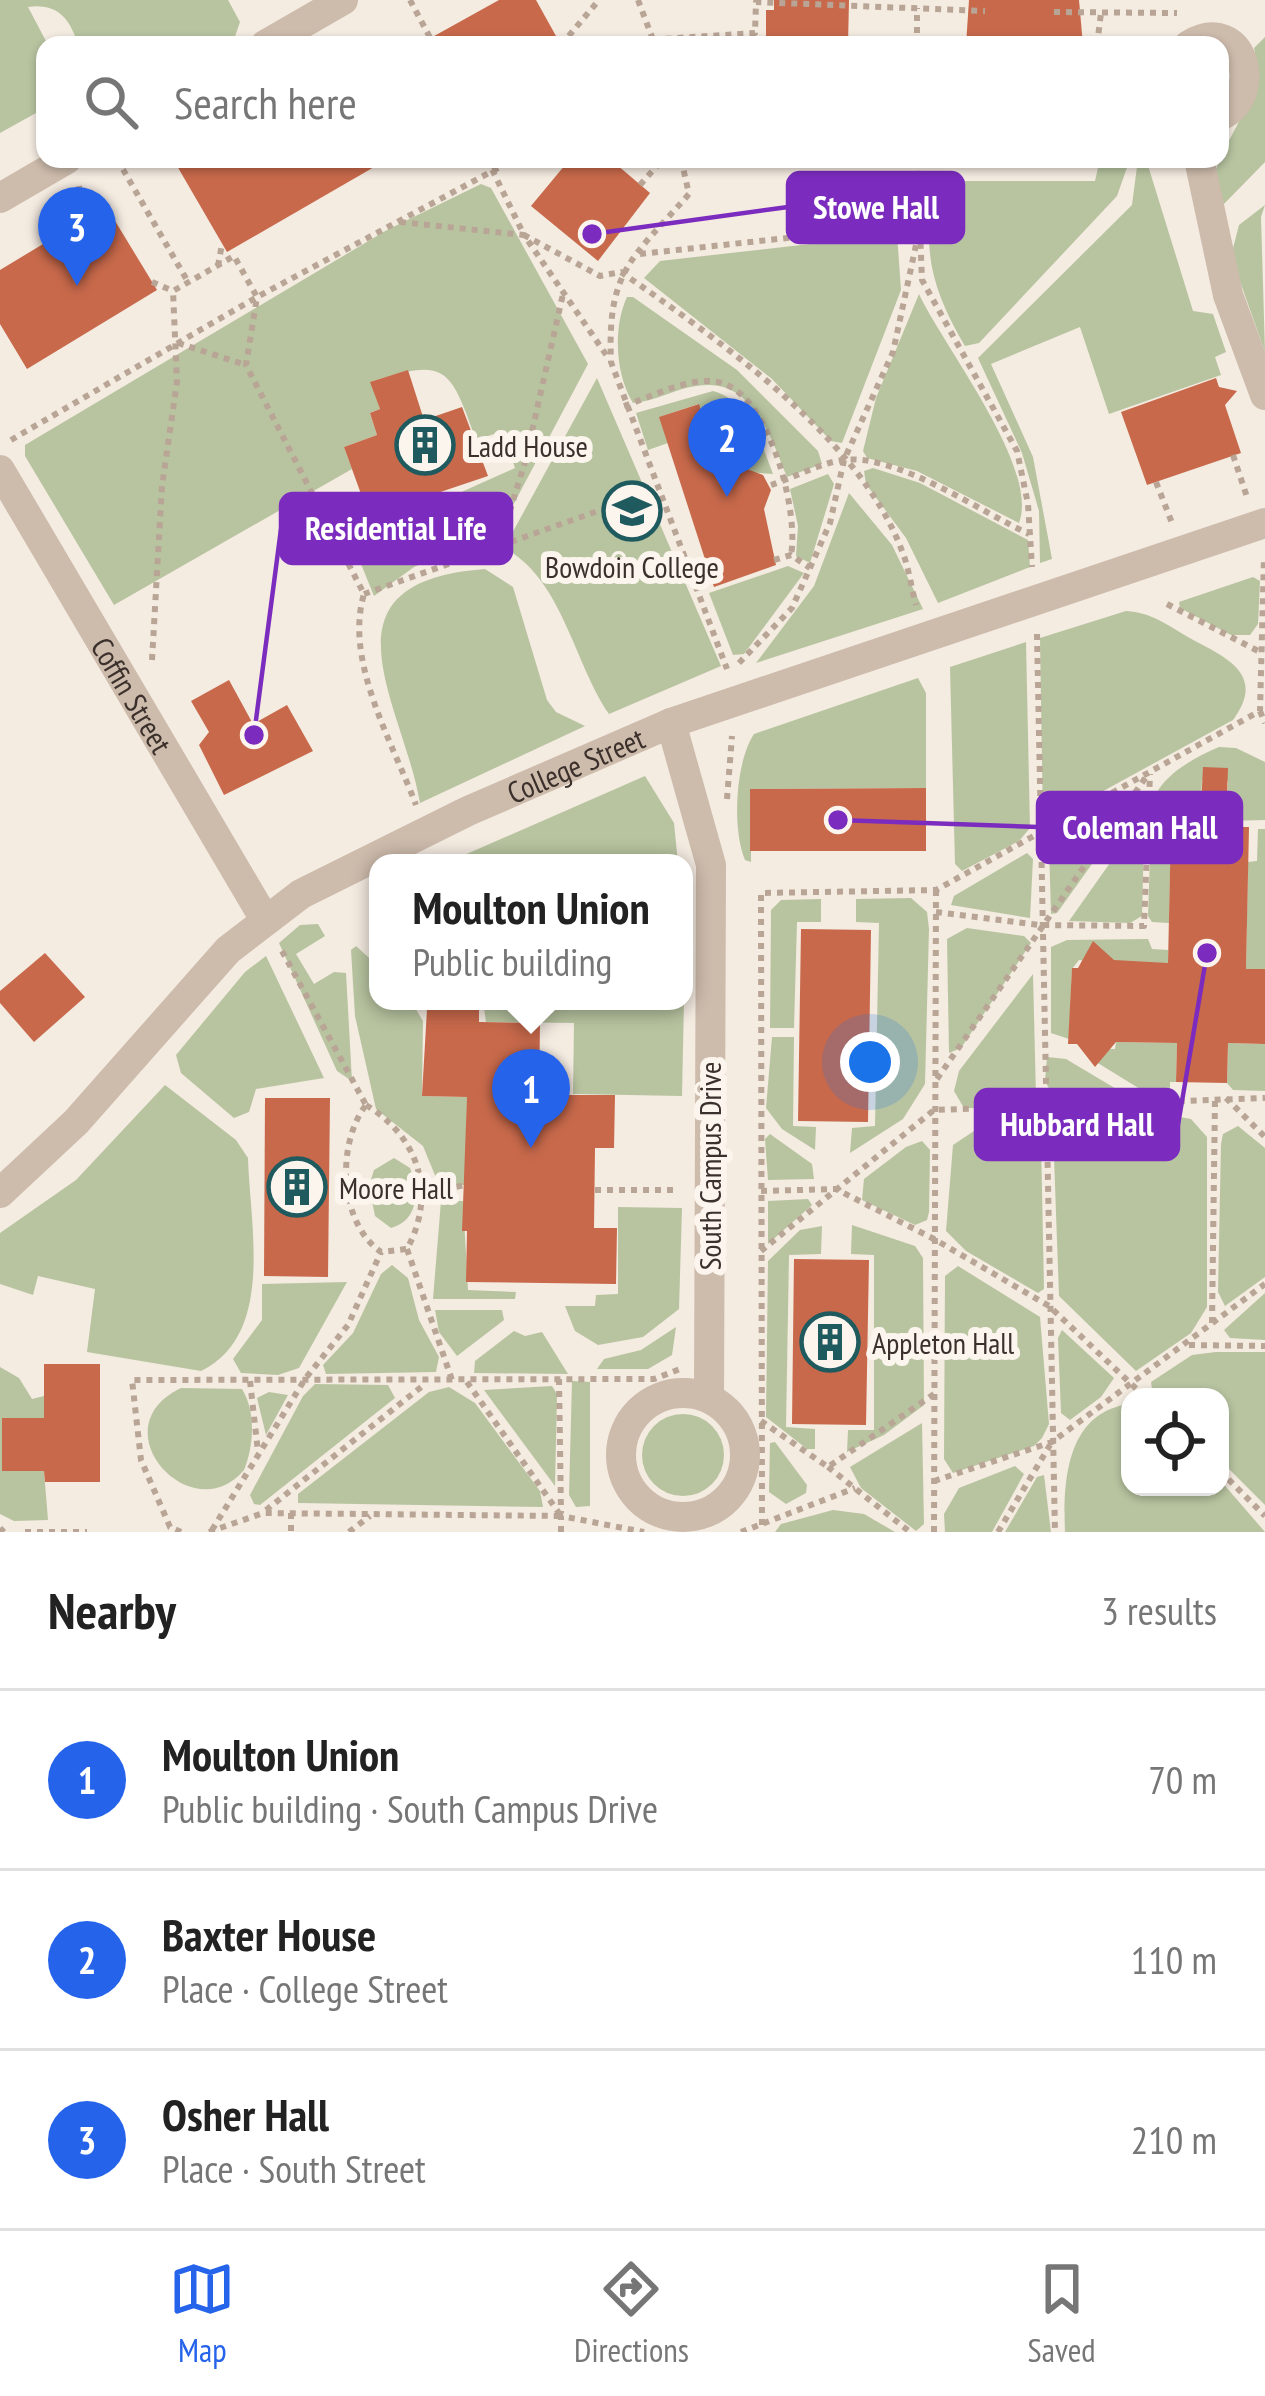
<!DOCTYPE html>
<html lang="en">
<head>
<meta charset="utf-8">
<style>
  :root { --surface:#fff; --page:#f2f2f2; --text:#222; --muted:#767676; --line:#e0e0e0; --accent:#2563eb }
  body { margin:0; font-family:"PT Sans Narrow",sans-serif; background:var(--page); color:var(--text) }
  .controls { position:absolute; right:36px; bottom:36px; display:grid; overflow:hidden; border-radius:24px; box-shadow:0 3px 9px #0004 }
  .controls button { width:108px; height:108px; display:grid; place-items:center; padding:0; border:0; border-bottom:3px solid var(--line); background:var(--surface); color:var(--text); font:60px sans-serif }
  .you { position:absolute; left:870px; top:1062px; width:42px; height:42px; margin:-30px; border:9px solid #fff; border-radius:50%; background:#1a73e8; box-shadow:0 0 0 18px #1a73e833 }
  .badge { display:grid; place-items:center; width:78px; height:78px; border-radius:50%; background:var(--accent); color:#fff; font-size:39px; font-weight:700 }
  .pin { position:absolute; translate:-50% -99px; filter:drop-shadow(0 3px 6px #0008) }
  .pin::after { content:''; position:absolute; top:63px; width:42px; height:36px; background:inherit; clip-path:polygon(0 0,100% 0,50% 100%) }
  .popup { position:absolute; left:369px; top:854px; width:324px; height:156px; box-sizing:border-box; display:grid; place-content:center; border-radius:24px; background:var(--surface); filter:drop-shadow(0 3px 9px #0005); font-size:39px; white-space:nowrap; color:var(--muted) }
  .popup b { font-size:45px; color:var(--text) }
  .popup::after { content:''; position:absolute; left:50%; top:100%; margin-left:-24px; border:24px solid transparent; border-top-color:var(--surface) }
  .list { margin:0; padding:0; list-style:none }
  h2 { display:flex; justify-content:space-between; align-items:center; height:156px; margin:0; padding:0 48px; font-size:51px }
  h2 small { font-size:39px; font-weight:400; color:var(--muted) }
  .list li { display:grid; grid-template-columns:78px 1fr auto; gap:36px; align-items:center; box-sizing:border-box; height:180px; padding:0 48px; border-top:3px solid var(--line) }
  .list b { display:block; font-size:45px; white-space:nowrap }
  .list p { margin:0; font-size:39px; white-space:nowrap; color:var(--muted) }
  .list em { font-size:39px; font-style:normal; color:var(--muted) }
  .icon { flex:none; width:66px; height:66px; fill:none; stroke:currentColor; stroke-width:2; stroke-linecap:round; stroke-linejoin:round }
  .map { position:relative; flex:none; width:1265px; height:1532px; overflow:hidden }
  .search { position:absolute; background:var(--surface); box-shadow:0 3px 9px #0004; left:36px; right:36px; top:36px; height:132px; display:flex; align-items:center; gap:30px; box-sizing:border-box; padding:0 42px; border-radius:24px; color:var(--muted); font-size:45px }
  .sheet { height:696px; background:var(--surface) }
  nav { display:flex; justify-content:space-around; align-items:center; box-sizing:border-box; height:168px; border-top:3px solid var(--line); background:var(--surface); font-size:33px; color:var(--muted) }
  nav a { display:grid; justify-items:center; gap:6px }
  nav .on { color:var(--accent) }
  .map>svg:first-child { display:block }
</style>
</head>
<body>
<div class="map">
<svg width="1265" height="1532" viewBox="0 0 1265 1532">
  <rect width="100%" height="100%" fill="#f4ebe1"/>
  <g fill="#b8c4a0">
    <path d="M 0,0 L 228,0 L 240,22 L 232,45 L 78,45 C 70,18 57,3 28,7 L 48,45 L 45,108 L 0,133 Z"/>
    <path d="M 1265,37 L 1265,162 L 1222,206 L 1213,180 C 1225,133 1265,99 1254,48 Z"/>
    <path d="M 1100,159 L 1130,159 L 1117,196 L 979,343 L 965,346 C 929,285 922,246 935,181 L 1095,181 Z"/>
    <polygon points="1138,159 1146,159 1193,311 1213,314 1226,352 1215,357 1221,375 1109,414 1080,327 991,364 1033,457 1052,559 1040,563 1039,511 1022,453 978,358 1132,205"/>
    <path d="M 481,184 L 491,188 L 588,364 L 494,541 L 456,551 L 439,502 L 515,468 L 503,431 L 476,440 C 450,368 447,357 371,382 L 380,409 L 370,413 L 377,435 L 344,447 L 352,469 L 114,605 L 25,456 L 25,445 L 387,230 Z"/>
    <polygon points="1265,205 1261,217 1265,352 1231,256 1239,225"/>
    <polygon points="897,234 901,290 842,443 831,441 772,379 644,278 660,261"/>
    <path d="M 919,294 C 943,346 1040,468 1019,523 L 917,471 L 867,458 L 863,451 L 876,398 Z"/>
    <path d="M 633,297 L 737,370 L 818,451 L 822,464 L 787,477 C 770,436 752,376 696,386 C 674,389 654,402 633,403 C 615,374 613,327 627,297 Z"/>
    <path d="M 597,378 L 721,666 L 609,714 C 574,663 562,578 504,548 Z"/>
    <path d="M 713,391 C 748,400 761,442 773,474 L 746,472 L 732,433 L 709,440 L 698,404 L 660,417 L 668,443 L 648,450 L 636,413 Z"/>
    <polygon points="873,468 920,483 1028,540 1030,567 938,603 906,538 866,484 864,471"/>
    <polygon points="828,474 834,484 810,563 796,556 798,526 790,489"/>
    <polygon points="849,493 892,545 923,609 756,663 814,586"/>
    <polygon points="429,506 445,554 414,567 374,596 348,532"/>
    <polygon points="788,566 804,573 744,654 733,655 709,593"/>
    <path d="M 485,569 L 513,587 L 547,700 L 556,712 L 585,726 L 420,803 C 403,703 312,582 485,569 Z"/>
    <polygon points="1253,577 1260,581 1258,624 1250,635 1231,635 1180,608 1179,602"/>
    <path d="M 1126,611 C 1156,613 1172,629 1197,642 C 1230,659 1265,677 1233,720 L 1043,824 L 1040,638 Z"/>
    <polygon points="1026,642 1030,828 1019,841 962,871 955,864 950,667"/>
    <path d="M 918,678 L 926,693 L 926,788 L 751,789 L 751,862 L 745,860 C 732,829 735,763 754,734 Z"/>
    <path d="M 1219,747 L 1236,748 L 1265,762 L 1265,820 L 1226,821 L 1228,781 L 1202,780 L 1200,819 L 1151,819 C 1148,782 1189,760 1219,747 Z"/>
    <polygon points="645,776 674,823 678,863 446,863"/>
    <polygon points="1124,800 1132,808 1057,913 1051,914 1049,846 1059,835"/>
    <polygon points="1151,825 1171,825 1169,923 1152,922 1148,916"/>
    <polygon points="1134,829 1144,837 1142,916 1130,923 1069,921"/>
    <polygon points="1258,829 1265,829 1265,969 1246,969 1248,862 1257,861"/>
    <polygon points="1027,853 1033,859 1030,918 951,905 954,896"/>
    <polygon points="911,898 927,912 929,929 925,1084 903,1119 850,1153 852,1128 875,1126 879,923 856,922 856,899"/>
    <polygon points="821,899 821,922 797,922 794,1028 770,1028 771,910 781,900"/>
    <polygon points="318,924 325,936 296,954 314,984 334,972 346,973 352,1081 337,1071 279,943 300,925"/>
    <polygon points="967,928 1024,936 1031,943 961,1048 949,1053 947,939"/>
    <polygon points="1148,939 1152,949 1168,950 1168,969 1079,960 1072,969 1069,1039 1051,1033 1051,947 1067,940"/>
    <polygon points="356,946 378,966 378,1001 411,1001 423,1021 422,1096 467,1097 466,1185 439,1185 423,1146 376,1109 355,1016 351,950"/>
    <polygon points="266,956 324,1078 256,1089 249,1112 234,1118 181,1073 176,1055 245,972"/>
    <polygon points="1033,974 1036,1098 1021,1109 964,1108 954,1091 959,1071"/>
    <polygon points="483,1001 684,1001 682,1096 573,1094 574,1023 486,1022"/>
    <polygon points="772,1037 794,1037 793,1126 816,1127 815,1150 782,1129 766,1108"/>
    <polygon points="1116,1042 1177,1043 1176,1082 1170,1082 1170,1089 1140,1089 1093,1060 1106,1049 1115,1049"/>
    <polygon points="1228,1043 1265,1044 1265,1091 1233,1090 1227,1083"/>
    <polygon points="1047,1057 1066,1059 1128,1096 1066,1100 1053,1096 1045,1081"/>
    <path d="M 165,1085 L 236,1140 L 248,1158 C 250,1227 275,1335 201,1371 L 87,1352 L 95,1289 L 38,1276 L 33,1295 L 0,1284 L 0,1233 L 76,1180 Z"/>
    <polygon points="1168,1115 1191,1119 1207,1137 1207,1307 1191,1333 1136,1371 1059,1296 1053,1129 1057,1120"/>
    <polygon points="1032,1126 1041,1141 1044,1289 1038,1293 966,1251 946,1231 953,1145 974,1131"/>
    <polygon points="1238,1126 1265,1148 1265,1277 1225,1306 1218,1292 1221,1144 1223,1134"/>
    <polygon points="770,1134 812,1164 814,1179 768,1180 765,1139"/>
    <polygon points="922,1141 930,1150 929,1212 927,1220 915,1225 862,1200 864,1179 906,1147"/>
    <path d="M 394,1158 L 410,1168 C 419,1191 419,1220 391,1228 L 375,1216 L 369,1186 L 374,1170 Z"/>
    <polygon points="441,1201 463,1201 468,1290 516,1292 515,1299 433,1299"/>
    <polygon points="768,1201 808,1199 812,1205 768,1244"/>
    <polygon points="618,1207 682,1208 679,1309 643,1337 598,1345 575,1331 565,1306 595,1306 596,1295 618,1294"/>
    <polygon points="852,1225 915,1246 923,1258 924,1405 884,1435 847,1452 848,1430 874,1430 874,1255 851,1254"/>
    <polygon points="822,1226 821,1254 789,1255 786,1427 815,1429 815,1449 807,1449 766,1417 768,1261 800,1230"/>
    <polygon points="392,1265 408,1278 419,1320 439,1357 436,1372 326,1374 323,1365 353,1333 381,1274"/>
    <polygon points="958,1266 1040,1317 1049,1424 1042,1438 1034,1446 953,1473 944,1459 945,1276"/>
    <polygon points="347,1282 299,1368 278,1375 241,1373 233,1359 262,1320 262,1284"/>
    <polygon points="1265,1293 1265,1340 1230,1338 1224,1330"/>
    <polygon points="435,1310 502,1310 504,1320 457,1356 439,1332"/>
    <polygon points="676,1327 672,1355 648,1369 597,1369 604,1359 641,1350"/>
    <polygon points="1062,1330 1114,1378 1101,1397 1070,1420 1061,1413 1058,1338"/>
    <polygon points="514,1331 525,1336 542,1332 568,1374 474,1373 475,1361"/>
    <polygon points="1216,1352 1265,1352 1265,1505 1220,1460 1220,1397 1153,1397 1151,1382 1192,1355"/>
    <polygon points="0,1367 19,1378 32,1399 44,1396 44,1418 2,1418 2,1470 44,1471 48,1520 14,1521 0,1514"/>
    <polygon points="572,1381 590,1382 590,1506 576,1507 569,1495"/>
    <polygon points="315,1384 388,1385 395,1398 260,1505 254,1504 250,1495 303,1396"/>
    <polygon points="552,1386 557,1394 555,1486 484,1390"/>
    <polygon points="449,1387 475,1403 540,1491 543,1507 298,1503 298,1494 429,1392"/>
    <path d="M 181,1388 L 242,1389 C 256,1412 254,1445 244,1470 C 192,1532 97,1428 181,1388 Z"/>
    <polygon points="269,1392 288,1395 266,1435 257,1398"/>
    <path d="M 1130,1404 L 1130,1487 L 1220,1487 L 1220,1480 L 1265,1532 L 1065,1532 C 1063,1482 1066,1412 1130,1404 Z"/>
    <circle cx="683" cy="1455" r="41"/>
    <polygon points="922,1423 924,1524 916,1531 861,1488 850,1467"/>
    <polygon points="775,1442 807,1485 806,1493 786,1504 769,1492 770,1443"/>
    <polygon points="1015,1466 1024,1474 992,1532 945,1532 944,1514 959,1488"/>
    <polygon points="1044,1475 1051,1532 1005,1532 1037,1477"/>
    <polygon points="833,1510 864,1514 895,1532 775,1532 781,1524"/>
  </g>
  <g fill="#c8694b">
    <polygon points="499,0 536,0 561,45 418,45"/>
    <polygon points="774,0 849,0 848,45 766,45 766,10 774,10"/>
    <polygon points="969,0 1079,0 1083,45 966,45"/>
    <polygon points="173,159 388,159 227,252"/>
    <polygon points="570,159 610,159 650,193 598,261 531,206"/>
    <polygon points="106,206 157,290 27,369 0,324 0,270"/>
    <polygon points="408,370 424,420 462,407 488,476 369,516 344,447 377,435 370,413 380,409 370,382"/>
    <polygon points="1216,378 1219,387 1237,391 1225,405 1241,453 1147,485 1121,412"/>
    <polygon points="699,404 709,440 732,433 744,468 763,475 771,490 764,509 776,565 714,587 659,417"/>
    <polygon points="229,680 253,724 287,705 313,751 224,795 199,745 209,732 191,701"/>
    <polygon points="1203,767 1228,768 1226,827 1249,827 1246,969 1265,969 1265,1044 1228,1043 1227,1083 1176,1082 1177,1043 1116,1042 1095,1067 1077,1044 1068,1044 1072,968 1078,968 1093,941 1114,960 1168,963 1171,825 1200,826"/>
    <polygon points="926,788 926,851 750,851 750,789"/>
    <polygon points="801,929 871,930 868,1122 798,1121"/>
    <polygon points="45,953 85,997 34,1042 0,1003 0,991"/>
    <polygon points="427,1009 479,1009 479,1022 540,1023 539,1095 615,1095 614,1148 595,1148 594,1228 617,1228 616,1284 466,1282 467,1231 462,1231 467,1097 422,1096"/>
    <polygon points="265,1098 330,1098 328,1277 264,1276"/>
    <polygon points="794,1259 869,1260 866,1425 792,1424"/>
    <polygon points="44,1364 100,1364 100,1482 45,1482 44,1471 2,1471 2,1418 44,1418"/>
  </g>
  <g fill="none" stroke-linecap="round" stroke-linejoin="round">
    <g stroke="#b9a596" stroke-width="6" stroke-dasharray="6 6" stroke-linecap="butt">
      <polyline points="410,0 434,45"/>
      <polyline points="638,0 655,45"/>
      <polyline points="1054,12 1177,13"/>
      <polyline points="561,45 599,0"/>
      <polyline points="656,45 662,39 755,33 756,2 985,11"/>
      <polyline points="917,45 917,8"/>
      <polyline points="1097,45 1101,13"/>
      <polyline points="117,159 188,282"/>
      <path d="M 487,159 L 524,235 L 600,276 L 621,272 C 717,339 860,437 902,551 C 909,568 911,587 916,605"/>
      <path d="M 681,159 L 689,194 C 632,259 607,270 611,362 L 727,669"/>
      <polyline points="917,159 922,280 1017,451 1028,504 1032,567"/>
      <polyline points="640,185 663,159"/>
      <polyline points="79,186 83,212"/>
      <polyline points="400,222 524,235 609,359"/>
      <polyline points="640,254 916,224"/>
      <polyline points="218,266 222,244"/>
      <polyline points="152,282 173,291"/>
      <polyline points="178,343 246,365"/>
      <path d="M 624,406 C 651,397 693,374 722,383 C 770,397 799,512 791,555"/>
      <polyline points="11,440 257,297 515,159"/>
      <polyline points="1233,455 1247,497"/>
      <polyline points="1156,482 1172,523"/>
      <path d="M 771,485 C 793,478 820,463 843,460 C 896,453 981,512 1029,534"/>
      <polyline points="434,494 456,561"/>
      <polyline points="499,546 525,462 563,294"/>
      <polyline points="774,560 791,555 810,568"/>
      <polyline points="364,594 657,490"/>
      <polyline points="1167,604 1262,653"/>
      <polyline points="1037,634 1055,1532"/>
      <path d="M 152,660 L 162,486 L 177,382 L 173,291 L 234,256 L 257,297 L 246,365 L 364,594 C 344,661 392,741 416,805"/>
      <polyline points="739,663 792,608 830,523 844,460 893,352 916,245"/>
      <polyline points="1260,711 1265,723"/>
      <polyline points="727,799 732,736"/>
      <polyline points="936,912 1040,925 1144,926 1150,774"/>
      <polyline points="282,951 366,1105"/>
      <polyline points="937,1079 1148,774"/>
      <polyline points="1226,1098 1265,1137"/>
      <path d="M 366,1105 C 419,1137 437,1194 407,1249 L 381,1252 C 339,1223 336,1144 366,1105 Z"/>
      <polyline points="595,1190 679,1190"/>
      <polyline points="761,1191 836,1189 934,1239 1049,1306 1145,1397"/>
      <polyline points="421,1193 466,1185"/>
      <polyline points="407,1249 452,1380"/>
      <polyline points="761,1251 934,1110 1265,1098"/>
      <polyline points="1212,1323 1215,1098"/>
      <polyline points="1189,1345 1265,1346"/>
      <polyline points="559,1379 561,1513"/>
      <polyline points="250,1381 258,1452"/>
      <polyline points="467,1382 561,1516"/>
      <polyline points="761,1421 828,1467 934,1394"/>
      <polyline points="828,1467 910,1532"/>
      <polyline points="1220,1471 1265,1516"/>
      <polyline points="934,1481 1052,1442 1265,1284"/>
      <polyline points="266,1510 425,1384"/>
      <polyline points="291,1513 291,1532"/>
      <polyline points="762,1525 761,893 936,890 1260,711 1264,557"/>
      <polyline points="0,1528 4,1532"/>
      <polyline points="212,1530 305,1379 348,1325 381,1252"/>
      <polyline points="25,1532 87,1532"/>
      <polyline points="181,1532 170,1527 141,1460 132,1380 654,1379 680,1369"/>
      <polyline points="209,1532 263,1513 561,1516"/>
      <polyline points="349,1532 370,1516"/>
      <polyline points="561,1532 561,1516 644,1532"/>
      <polyline points="741,1532 855,1488"/>
      <polyline points="934,1532 936,890"/>
      <polyline points="998,1532 1050,1445"/>
    </g>
    <g stroke="#cdbbac" stroke-width="30">
      <polyline points="265,45 343,0"/>
      <path d="M 1189,45 C 1244,12 1265,96 1220,116"/>
      <polyline points="1199,159 1228,295 1265,395"/>
      <polyline points="0,198 67,159"/>
      <path id="s1" d="M 0,470 L 264,918"/>
      <polyline points="671,723 711,865 709,1398"/>
      <path id="s2" d="M 0,1193 L 76,1122 L 228,950 L 301,894 L 468,811 L 671,723 L 1265,523"/>
      <circle cx="683" cy="1455" r="62"/>
    </g>
  </g>
  <defs>
    <g id="building-ring" transform="scale(3)"><circle r="9.5" fill="#fbf5ee" stroke="#1f5a5e" stroke-width="1.5"/><path d="M-4-6H4V6H1V3H-1V6H-4ZM-2.5-4.3h1.7v1.8h-1.7ZM.8-4.3h1.7v1.8H.8ZM-2.5-1h1.7V.8h-1.7ZM.8-1h1.7V.8H.8Z" fill="#1f5a5e"/></g>
    <g id="university-ring" transform="scale(3)"><circle r="9.5" fill="#fbf5ee" stroke="#1f5a5e" stroke-width="1.5"/><path d="M0-5L7-2L0 1L-7-2ZM-4 1L0 2.5L4 1V4Q0 6-4 4Z" fill="#1f5a5e"/></g>
  </defs>
  <g fill-rule="evenodd">
    <use href="#building-ring" x="425" y="445"/>
    <use href="#university-ring" x="632" y="511"/>
    <use href="#building-ring" x="297" y="1187"/>
    <use href="#building-ring" x="830" y="1342"/>
  </g>
  <g text-anchor="middle" dominant-baseline="central" stroke-width="12" stroke-linejoin="round" paint-order="stroke">
    <g font-size="30" fill="#3b302b" stroke="#fbf5ee" text-anchor="start">
      <text x="467" y="445">Ladd House</text>
      <text x="632" y="566" text-anchor="middle">Bowdoin College</text>
      <text x="339" y="1187">Moore Hall</text>
      <text x="872" y="1342">Appleton Hall</text>
    </g>
    <g font-size="30" fill="#3b302b" stroke="#fbf5ee">
      <text stroke="none"><textPath href="#s1" startOffset="261">Coffin Street</textPath></text>
      <text stroke="none"><textPath href="#s2" startOffset="729">College Street</textPath></text>
      <text transform="translate(709 1166) rotate(-90)">South Campus Drive</text>
    </g>
  </g>
  <path fill="none" stroke="#7b2cbf" stroke-width="4.5" d="M592 234L788 207M254 735L281 529M838 820L1038 827M1207 953L1178 1125"/>
  <g fill="#7b2cbf" stroke="#fbf5ee" stroke-width="4.5">
    <circle cx="592" cy="234" r="12"/>
    <circle cx="254" cy="735" r="12"/>
    <circle cx="838" cy="820" r="12"/>
    <circle cx="1207" cy="953" r="12"/>
  </g>
  <g fill="#7b2cbf" stroke="#7b2cbf" stroke-width="4.5">
    <rect x="788" y="173" width="175" height="69" rx="12"/>
    <rect x="281" y="494" width="230" height="69" rx="12"/>
    <rect x="1038" y="793" width="203" height="69" rx="12"/>
    <rect x="976" y="1090" width="202" height="69" rx="12"/>
  </g>
  <g font-size="33" text-anchor="middle" font-weight="bold" fill="#fff">
    <text x="876" y="219">Stowe Hall</text>
    <text x="396" y="540">Residential Life</text>
    <text x="1140" y="839">Coleman Hall</text>
    <text x="1077" y="1136">Hubbard Hall</text>
  </g>
</svg>
<div class="controls">
<button><svg class="icon" aria-label="locate" viewBox="0 0 24 24"><circle cx="12" cy="12" r="6"/><path d="M12 2v4M12 18v4M2 12h4M18 12h4"/></svg></button>
</div>
<div class="you"></div>
<div class="pin badge" style="left:531px;top:1148px">1</div>
<div class="popup"><b>Moulton Union</b>Public building</div>
<div class="pin badge" style="left:727px;top:497px">2</div>
<div class="pin badge" style="left:77px;top:286px">3</div>
<div class="search"><svg class="icon" aria-label="search" viewBox="0 0 24 24"><circle cx="10" cy="10" r="6"/><path d="M15 15l6 6"/></svg>Search here</div>
</div>
<section class="sheet">
<h2>Nearby<small>3 results</small></h2>
<ul class="list">
<li><span class="badge">1</span><div><b>Moulton Union</b><p>Public building · South Campus Drive</p></div><em>70 m</em></li>
<li><span class="badge">2</span><div><b>Baxter House</b><p>Place · College Street</p></div><em>110 m</em></li>
<li><span class="badge">3</span><div><b>Osher Hall</b><p>Place · South Street</p></div><em>210 m</em></li>
</ul>
</section>
<nav>
<a class="on"><svg class="icon" aria-label="map" viewBox="0 0 24 24"><path d="M3 6l6-2 6 2 6-2v14l-6 2-6-2-6 2zM9 4v14M15 6v14"/></svg>Map</a>
<a><svg class="icon" aria-label="directions" viewBox="0 0 24 24"><path d="M12 3l9 9-9 9-9-9zM9 14v-3h6M13 9l2 2-2 2"/></svg>Directions</a>
<a><svg class="icon" aria-label="saved" viewBox="0 0 24 24"><path d="M7 4h10v16l-5-4-5 4z"/></svg>Saved</a>
</nav>
</body>
</html>
